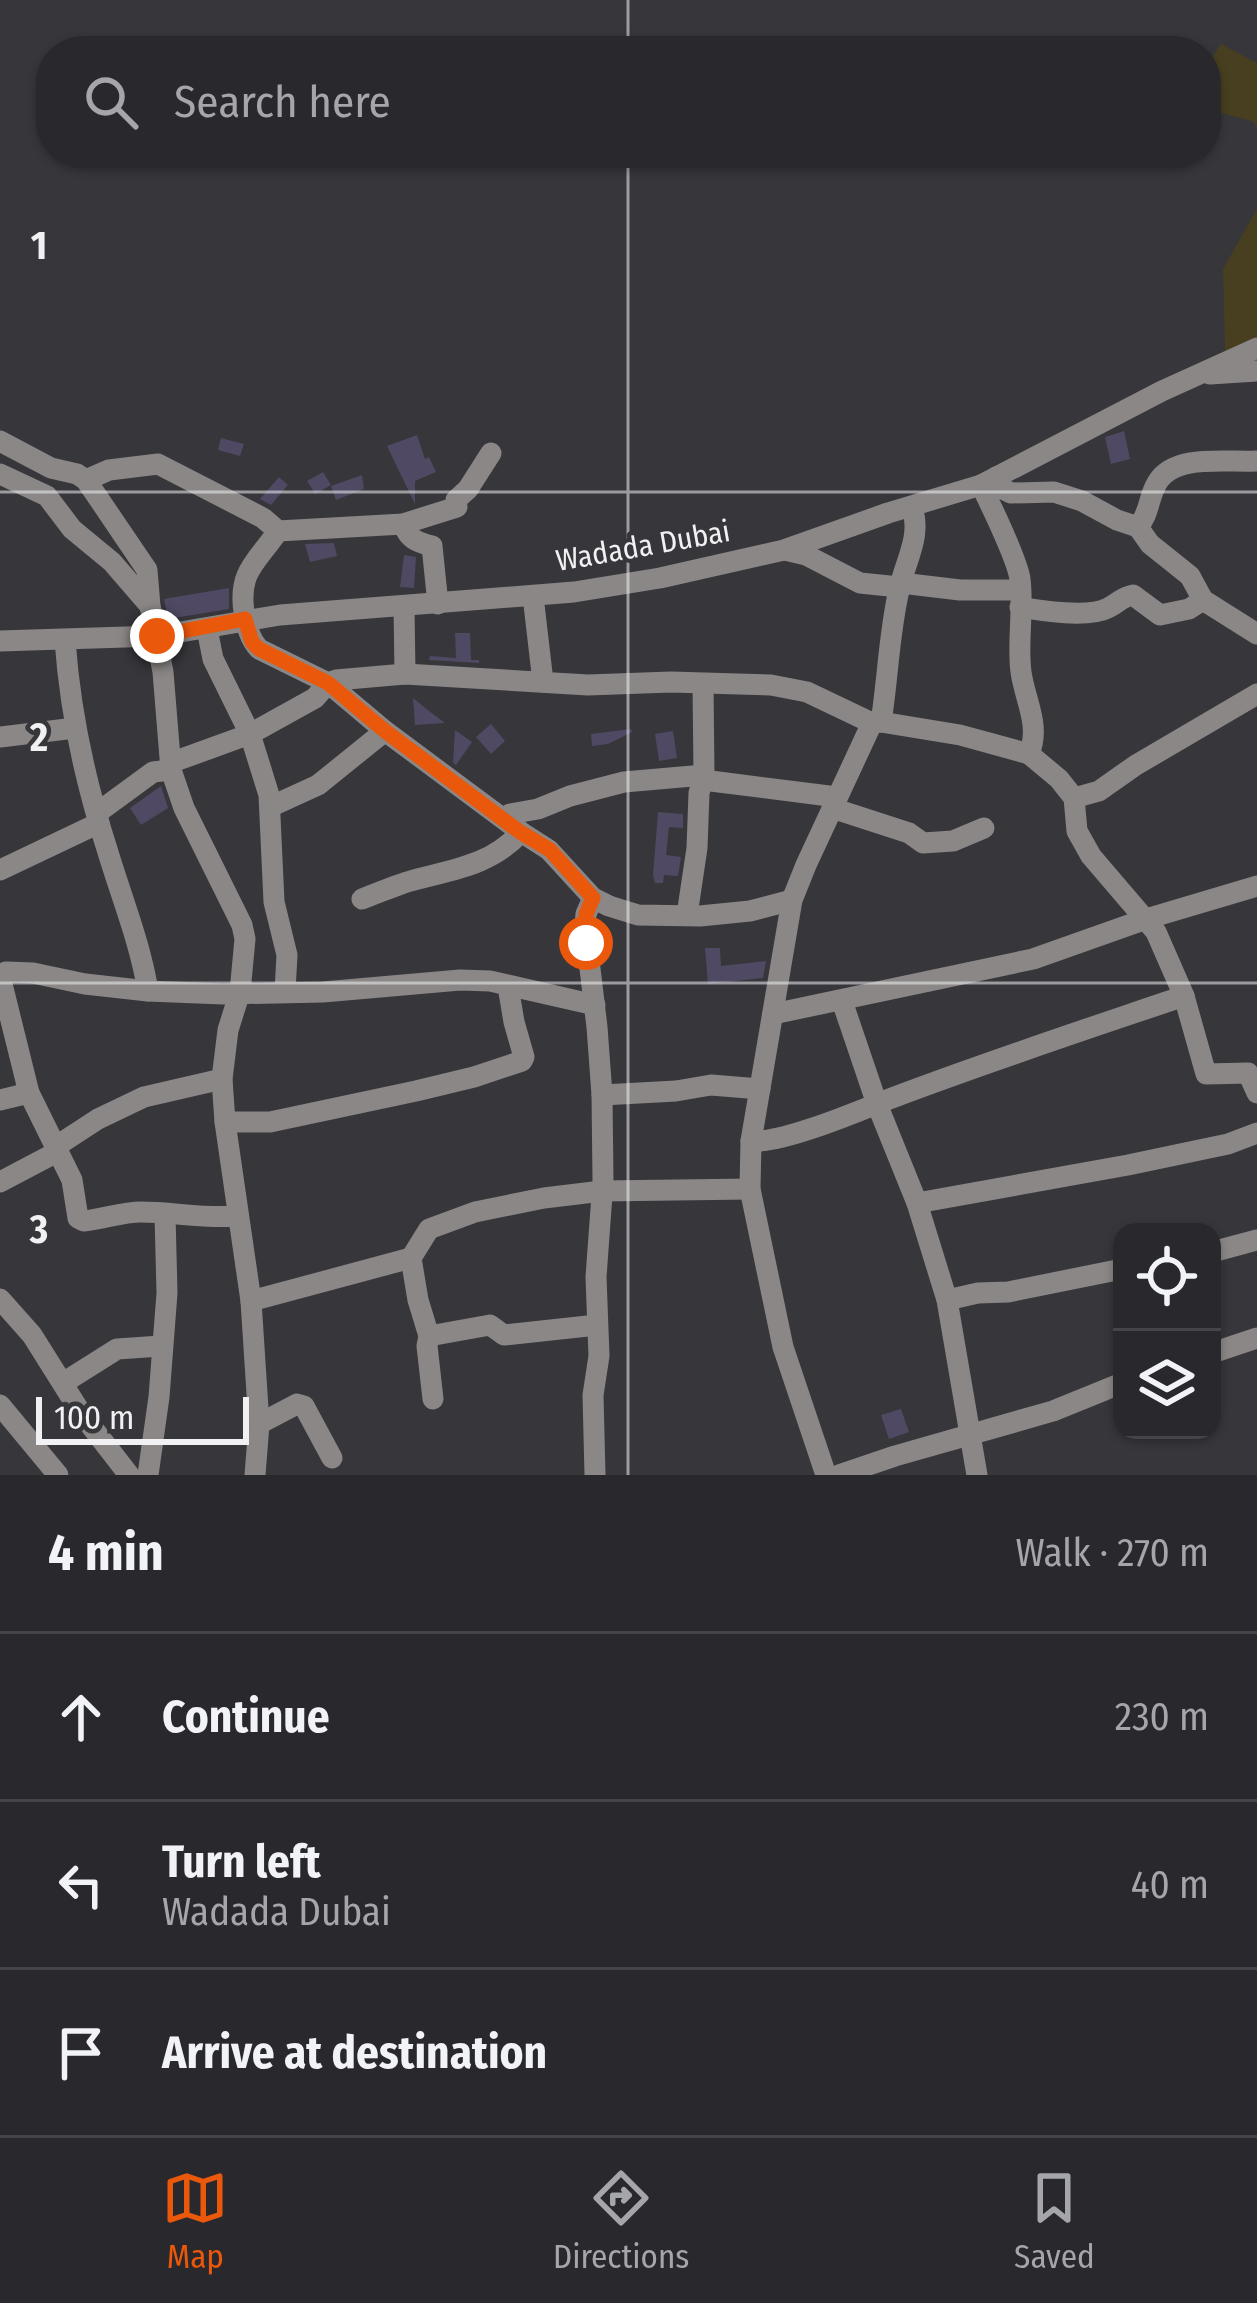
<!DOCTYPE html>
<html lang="en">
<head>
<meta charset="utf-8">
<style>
  :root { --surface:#29282c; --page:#353438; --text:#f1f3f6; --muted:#a5a6a9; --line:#454448; --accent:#ea580c }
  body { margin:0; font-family:"Fira Sans Condensed",sans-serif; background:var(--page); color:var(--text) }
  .controls { position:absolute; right:36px; bottom:36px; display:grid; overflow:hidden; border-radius:24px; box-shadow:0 3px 9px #0004 }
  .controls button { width:108px; height:108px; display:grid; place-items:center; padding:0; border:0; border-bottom:3px solid var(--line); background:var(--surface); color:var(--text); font:60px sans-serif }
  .scale { position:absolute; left:36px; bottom:30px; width:213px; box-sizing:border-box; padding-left:12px; border:6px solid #f1f1f4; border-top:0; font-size:33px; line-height:42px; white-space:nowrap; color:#f1f1f4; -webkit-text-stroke:9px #37363b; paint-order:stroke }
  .stop { position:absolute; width:36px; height:36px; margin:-27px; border:9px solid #ea580c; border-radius:50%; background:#fff }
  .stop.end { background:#ea580c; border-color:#fff; box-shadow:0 3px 12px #0008 }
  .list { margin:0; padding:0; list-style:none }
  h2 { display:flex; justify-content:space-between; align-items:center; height:156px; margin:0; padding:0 48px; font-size:51px }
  h2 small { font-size:39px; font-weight:400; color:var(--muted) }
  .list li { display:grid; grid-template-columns:78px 1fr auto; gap:36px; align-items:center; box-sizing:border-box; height:168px; padding:0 48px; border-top:3px solid var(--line) }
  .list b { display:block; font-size:45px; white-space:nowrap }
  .list p { margin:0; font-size:39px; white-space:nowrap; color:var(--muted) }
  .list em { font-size:39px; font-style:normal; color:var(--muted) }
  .icon { flex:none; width:66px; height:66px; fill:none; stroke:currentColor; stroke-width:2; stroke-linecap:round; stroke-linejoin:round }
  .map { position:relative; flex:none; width:1257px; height:1475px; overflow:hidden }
  .search { position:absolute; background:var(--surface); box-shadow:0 3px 9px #0004; left:36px; right:36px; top:36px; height:132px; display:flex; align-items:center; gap:30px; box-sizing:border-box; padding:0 42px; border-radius:48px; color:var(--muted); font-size:45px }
  .sheet { height:660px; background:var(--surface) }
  nav { display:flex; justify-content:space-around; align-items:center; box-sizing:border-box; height:168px; border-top:3px solid var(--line); background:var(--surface); font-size:33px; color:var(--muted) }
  nav a { display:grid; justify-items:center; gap:6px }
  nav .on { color:var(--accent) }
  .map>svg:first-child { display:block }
</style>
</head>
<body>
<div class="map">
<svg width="1257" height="1475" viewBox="0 0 1257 1475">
  <rect width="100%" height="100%" fill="#37363b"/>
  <g fill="#473f1f">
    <polygon points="1221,44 1257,63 1257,127 1252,121 1206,109 1206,67"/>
    <polygon points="1257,209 1257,337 1225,351 1223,269"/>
  </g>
  <g fill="#4f4963">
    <polygon points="1124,431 1130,459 1111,464 1105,437"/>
    <polygon points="417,435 425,459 429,457 436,472 415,481 415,504 387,446"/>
    <polygon points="221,438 244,444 240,456 218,450"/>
    <polygon points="323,472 331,485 315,494 307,481"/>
    <polygon points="362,475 364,489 336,500 331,486"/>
    <polygon points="279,477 288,485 271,505 260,499"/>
    <polygon points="334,543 337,556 310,562 305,544"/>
    <polygon points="404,555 416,557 414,588 400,587"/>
    <polygon points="229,588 229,609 168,619 164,599"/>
    <polygon points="455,633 470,633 471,660 479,660 479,663 429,660 430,656 456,658"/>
    <polygon points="413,698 429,711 445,723 415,725"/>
    <polygon points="491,724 505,741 491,754 476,737"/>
    <polygon points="631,729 632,732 608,744 592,746 591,734"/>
    <polygon points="455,730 472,742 456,765 453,763"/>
    <polygon points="673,731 677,758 659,761 655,734"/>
    <polygon points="161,786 168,808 141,825 130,808"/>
    <polygon points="658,812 683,814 683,828 669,827 666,855 681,857 678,876 664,875 663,883 655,883 653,875"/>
    <polygon points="705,948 720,948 721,966 766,961 763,978 708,984"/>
    <polygon points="901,1409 909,1432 889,1439 881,1415"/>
  </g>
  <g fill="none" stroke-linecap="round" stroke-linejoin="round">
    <g stroke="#8a8786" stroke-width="21">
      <polyline points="1210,374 1257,371"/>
      <polyline points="0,441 51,468 77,474 86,480 147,570 150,606 163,672 171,770 184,808 242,925 245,939 240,992 228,1030 222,1079 225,1122 251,1301 259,1424 255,1475"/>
      <polyline points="0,474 47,496 72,529 112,562 150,606"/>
      <polyline points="996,477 1003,489 1011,493 1054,492 1082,501 1117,520 1138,527 1150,544 1190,576 1203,600 1257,634"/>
      <polyline points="86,480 109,470 158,464 263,518 278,531 403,524 457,507 456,500 468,489 491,453"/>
      <path d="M 981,485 C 991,506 1017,558 1020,579 C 1024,610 1017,641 1021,672 C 1025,701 1041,725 1029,754"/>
      <path d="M 403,524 C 409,539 416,542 432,546 L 438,604"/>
      <path d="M 1138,527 C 1150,513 1148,498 1157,483 C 1174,453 1227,463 1257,461"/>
      <path d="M 278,531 C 257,562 238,571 244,612 C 247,626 249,638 259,649 L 328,683 L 385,731 L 521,832 L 549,850 L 593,898 L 609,906 L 638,915 L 700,916 L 750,911 L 792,900"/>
      <polyline points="785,550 806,555 860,583 899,587"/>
      <polyline points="901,583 960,590 1020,590"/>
      <polyline points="533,596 543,682"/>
      <polyline points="404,606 405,674"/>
      <path d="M 1020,607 C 1041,611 1089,618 1108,608 C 1119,603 1121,597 1133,595 L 1160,615 L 1189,609 L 1203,600"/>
      <polyline points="207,629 213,659 250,734 269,795 274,902 287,955 285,991"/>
      <path d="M 65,640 C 70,711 85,781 107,849 C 121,896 140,942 148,991"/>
      <polyline points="0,641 157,636 280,615 574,592 660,578 784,550 888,513 981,485 1162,391 1257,348"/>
      <path d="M 881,722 C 888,678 889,633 899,590 C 905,561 922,537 912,507"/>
      <polyline points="0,737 75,728"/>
      <polyline points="170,763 250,734 315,698 328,683 336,680 405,674 588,685 671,682 771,685 807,692 872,723 881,722 960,735 1029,754 1059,779 1074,798 1077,831 1091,856 1156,932 1184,996 1206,1074 1248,1073 1257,1093"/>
      <polyline points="703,780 837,797"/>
      <polyline points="1074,798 1099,791 1136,765 1257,694"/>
      <polyline points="272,806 318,785 385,731"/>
      <polyline points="832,808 909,833 923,843 953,841 984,828"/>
      <polyline points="97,813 153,772 171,770"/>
      <polyline points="504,819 510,814 538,809 570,796 624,782 704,775"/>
      <polyline points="0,870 99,823"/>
      <polyline points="593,898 586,914 585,927 597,1027 602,1095 603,1181 596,1277 599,1356 593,1395 595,1475"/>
      <path d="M 362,899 C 377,893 392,887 407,882 C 448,870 490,867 521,832"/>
      <polyline points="687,915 697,848 699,793 704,775 703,684"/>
      <polyline points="0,975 6,972 33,973 85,984 148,991 223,994 323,992 460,980 490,981 595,1005"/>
      <path d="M 0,976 L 29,1093 L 72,1180 L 78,1218 L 84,1221 C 104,1219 122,1212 141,1212 C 173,1212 205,1219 237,1216"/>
      <polyline points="842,1001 877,1104 917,1203 947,1300 977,1475"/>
      <polyline points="773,1014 1033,959 1146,919 1257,886"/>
      <polyline points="602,1095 676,1091 711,1085 760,1089"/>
      <polyline points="0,1100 29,1093"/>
      <polyline points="225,1122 270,1122 416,1091 474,1077 522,1061 524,1057 514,1022 508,986"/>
      <path d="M 751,1141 C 780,1144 854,1113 884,1101 C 983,1063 1084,1030 1184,996"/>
      <polyline points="55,1147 98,1119 144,1097 222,1079"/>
      <polyline points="0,1182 57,1152"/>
      <polyline points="917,1203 1128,1165 1228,1144 1257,1133"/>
      <polyline points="1212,1252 1257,1240"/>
      <polyline points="411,1258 418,1300 429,1336 427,1346 433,1399"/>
      <polyline points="0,1299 32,1335 81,1413 129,1475"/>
      <polyline points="947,1300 978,1293 1008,1292 1122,1269"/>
      <polyline points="251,1301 411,1258 429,1229 475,1212 544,1198 602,1191 750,1189"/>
      <polyline points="429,1336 490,1325 504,1335 597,1325"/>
      <polyline points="1212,1353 1257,1338"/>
      <polyline points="63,1383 117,1349 161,1346"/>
      <polyline points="0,1405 58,1475"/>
      <polyline points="259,1424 297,1404 304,1406 332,1458"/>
      <polyline points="148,1475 159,1397 167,1293 165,1215"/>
      <polyline points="826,1475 783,1347 750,1189 751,1141 792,900 806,865 872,723"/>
      <polyline points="839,1475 895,1456 1053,1411 1122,1383"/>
    </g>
  </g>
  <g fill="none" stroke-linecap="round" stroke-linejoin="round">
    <polyline stroke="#ea580c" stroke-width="15" points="157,636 245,619 252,642 259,649 328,683 385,731 520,832 550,850 593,898 586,914 586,943"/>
  </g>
  <path fill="none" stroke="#f1f1f4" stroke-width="3" stroke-opacity="0.55" d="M 628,0 L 628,51M 628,153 L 628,1475M 0,492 L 1257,492M 0,983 L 1257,983"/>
  <g text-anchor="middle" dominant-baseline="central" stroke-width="9" stroke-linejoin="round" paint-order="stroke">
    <g font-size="30" fill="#f1f1f4" stroke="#37363b">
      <text transform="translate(643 546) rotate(-10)">Wadada Dubai</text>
    </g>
  </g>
  <g font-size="39" text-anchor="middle" font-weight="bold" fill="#f1f1f4" stroke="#37363b" stroke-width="9" stroke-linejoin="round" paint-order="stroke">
    <text x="39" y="259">1</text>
    <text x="39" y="751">2</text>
    <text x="39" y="1243">3</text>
  </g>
</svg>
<div class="controls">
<button><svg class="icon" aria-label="locate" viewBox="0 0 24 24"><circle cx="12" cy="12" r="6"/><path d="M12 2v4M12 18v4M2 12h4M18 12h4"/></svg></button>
<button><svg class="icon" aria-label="layers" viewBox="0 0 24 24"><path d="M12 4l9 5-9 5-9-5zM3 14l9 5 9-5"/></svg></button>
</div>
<div class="scale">100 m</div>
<div class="stop" style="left:586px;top:943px"></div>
<div class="stop end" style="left:157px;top:636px"></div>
<div class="search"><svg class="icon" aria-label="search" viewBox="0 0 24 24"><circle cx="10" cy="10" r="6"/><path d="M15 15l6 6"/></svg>Search here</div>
</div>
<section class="sheet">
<h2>4 min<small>Walk · 270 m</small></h2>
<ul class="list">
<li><svg class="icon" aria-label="ahead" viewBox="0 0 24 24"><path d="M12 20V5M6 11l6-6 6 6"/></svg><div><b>Continue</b></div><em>230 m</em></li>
<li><svg class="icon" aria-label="left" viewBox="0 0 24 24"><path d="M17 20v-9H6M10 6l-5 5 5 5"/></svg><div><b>Turn left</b><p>Wadada Dubai</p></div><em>40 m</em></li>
<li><svg class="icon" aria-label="arrive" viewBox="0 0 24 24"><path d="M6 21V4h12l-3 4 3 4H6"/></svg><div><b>Arrive at destination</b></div></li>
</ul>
</section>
<nav>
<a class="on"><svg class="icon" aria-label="map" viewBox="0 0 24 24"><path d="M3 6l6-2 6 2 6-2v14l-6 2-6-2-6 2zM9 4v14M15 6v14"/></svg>Map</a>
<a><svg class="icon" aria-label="directions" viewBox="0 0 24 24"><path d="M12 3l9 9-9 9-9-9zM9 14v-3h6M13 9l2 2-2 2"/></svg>Directions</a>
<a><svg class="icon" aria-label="saved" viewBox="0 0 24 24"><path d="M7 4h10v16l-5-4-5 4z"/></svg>Saved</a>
</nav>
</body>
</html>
